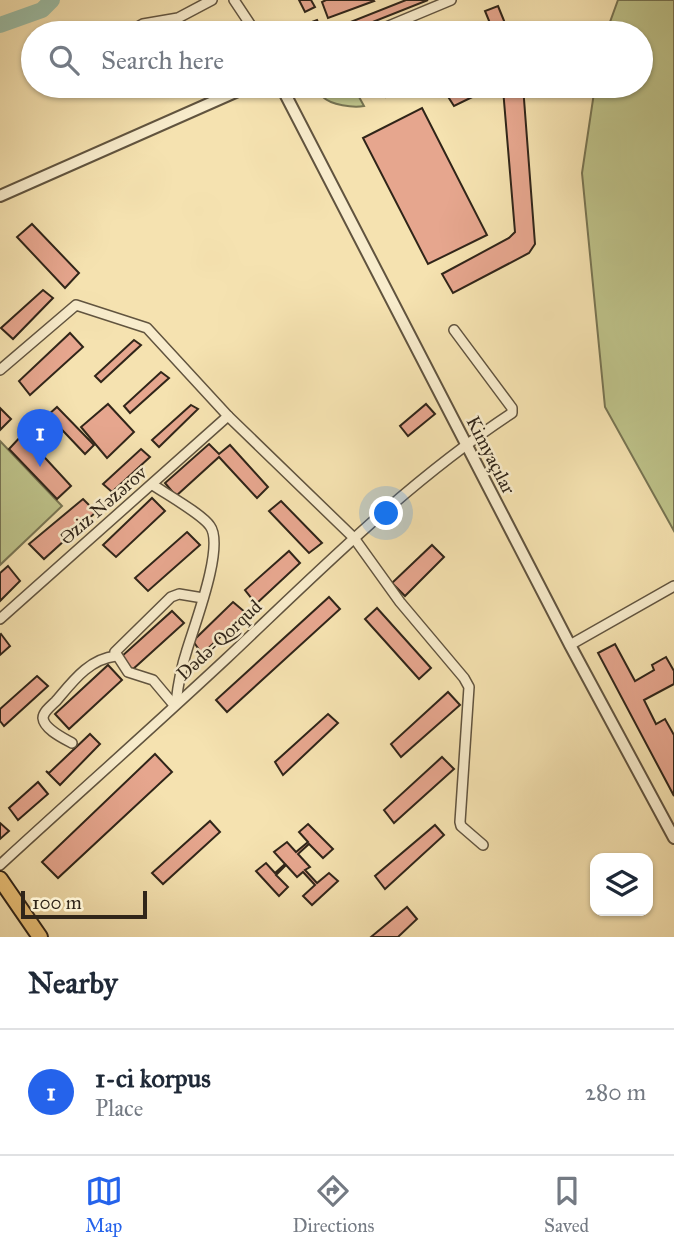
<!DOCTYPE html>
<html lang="en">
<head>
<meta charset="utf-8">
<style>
  :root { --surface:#fff; --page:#f2f2f3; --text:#1f2937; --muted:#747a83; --line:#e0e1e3; --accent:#2563eb }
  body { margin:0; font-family:"IM FELL Great Primer",serif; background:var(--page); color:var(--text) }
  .controls { position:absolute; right:21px; bottom:21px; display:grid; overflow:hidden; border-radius:14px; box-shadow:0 2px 5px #0004 }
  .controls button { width:63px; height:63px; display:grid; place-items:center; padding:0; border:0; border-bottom:2px solid var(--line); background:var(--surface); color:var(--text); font:35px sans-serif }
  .scale { position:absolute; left:21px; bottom:18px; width:126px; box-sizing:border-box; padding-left:7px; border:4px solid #302519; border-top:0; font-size:19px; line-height:24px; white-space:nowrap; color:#302519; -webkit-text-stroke:5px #f8eccc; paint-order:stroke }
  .you { position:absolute; left:387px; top:514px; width:24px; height:24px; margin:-18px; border:5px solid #fff; border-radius:50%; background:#1a73e8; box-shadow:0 0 0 10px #1a73e833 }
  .badge { display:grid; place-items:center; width:46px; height:46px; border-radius:50%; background:var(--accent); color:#fff; font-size:23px; font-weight:700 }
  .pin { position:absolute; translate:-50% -58px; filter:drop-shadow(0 2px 4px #0008) }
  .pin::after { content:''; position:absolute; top:37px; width:24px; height:21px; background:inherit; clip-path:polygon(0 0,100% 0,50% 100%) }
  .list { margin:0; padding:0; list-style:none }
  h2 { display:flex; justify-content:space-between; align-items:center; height:91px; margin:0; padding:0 28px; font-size:30px }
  h2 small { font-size:23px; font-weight:400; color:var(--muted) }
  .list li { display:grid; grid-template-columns:46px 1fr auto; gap:21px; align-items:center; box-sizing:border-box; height:126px; padding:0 28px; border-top:2px solid var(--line) }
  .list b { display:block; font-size:26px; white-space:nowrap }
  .list p { margin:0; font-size:23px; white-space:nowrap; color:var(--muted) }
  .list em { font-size:23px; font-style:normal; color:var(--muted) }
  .icon { flex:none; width:38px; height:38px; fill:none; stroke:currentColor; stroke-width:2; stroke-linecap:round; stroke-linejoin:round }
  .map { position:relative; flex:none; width:674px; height:937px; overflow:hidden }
  .search { position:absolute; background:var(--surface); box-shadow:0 2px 5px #0004; left:21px; right:21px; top:21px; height:77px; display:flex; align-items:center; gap:18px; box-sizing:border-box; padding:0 24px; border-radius:38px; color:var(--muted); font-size:26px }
  .sheet { height:217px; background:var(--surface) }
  nav { display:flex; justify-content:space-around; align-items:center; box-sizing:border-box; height:98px; border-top:2px solid var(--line); background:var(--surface); font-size:19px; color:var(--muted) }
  nav a { display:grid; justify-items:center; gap:4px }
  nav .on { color:var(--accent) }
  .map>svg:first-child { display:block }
</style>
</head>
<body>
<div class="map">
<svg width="674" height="937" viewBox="0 0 674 937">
  <rect width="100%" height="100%" fill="#f5e2b0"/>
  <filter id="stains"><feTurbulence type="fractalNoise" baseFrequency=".00286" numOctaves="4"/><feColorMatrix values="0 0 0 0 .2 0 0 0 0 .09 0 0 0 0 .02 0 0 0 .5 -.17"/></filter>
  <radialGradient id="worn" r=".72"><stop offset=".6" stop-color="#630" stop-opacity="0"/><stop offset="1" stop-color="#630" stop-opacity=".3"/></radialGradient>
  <g fill="#bec38a" stroke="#777452" stroke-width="2">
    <polygon points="618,0 674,0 674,531 605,407 582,173 595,86 641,86 641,33 606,33"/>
    <path d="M 317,86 L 353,86 L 364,106 C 353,108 331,105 323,97 C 322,96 318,87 317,86 Z"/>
    <polygon points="0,441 62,506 0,565"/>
  </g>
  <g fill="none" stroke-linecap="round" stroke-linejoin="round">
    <polyline stroke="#9dbfa7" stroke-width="16" points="0,25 42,10 52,0"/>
  </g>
  <g fill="#e6a68e" stroke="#302519" stroke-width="2">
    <polygon points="299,0 311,0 315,7 305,12"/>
    <polygon points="326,0 373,0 374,1 328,18 322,2"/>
    <polygon points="406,0 428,0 345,33 313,33 309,23 317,20 323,33"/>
    <polygon points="498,6 509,33 494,33 485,11"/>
    <polygon points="381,86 408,86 386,97"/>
    <polygon points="444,86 495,86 454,106 447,95"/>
    <polygon points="499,86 523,86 535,244 529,253 453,293 442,274 509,238 515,232 503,89"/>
    <polygon points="422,108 487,235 428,264 363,138"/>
    <polygon points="32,224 79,273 65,288 17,237"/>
    <polygon points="43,290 53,298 13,339 1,328"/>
    <polygon points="70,333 83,347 30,395 19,381"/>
    <polygon points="134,340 141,345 101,382 95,376"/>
    <polygon points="161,372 169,378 130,413 124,406"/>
    <polygon points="108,404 134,432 107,458 81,427"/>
    <polygon points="426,404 435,414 408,436 400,426"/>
    <polygon points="191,405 198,409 159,447 152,440"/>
    <polygon points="57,407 94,445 85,454 48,415"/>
    <polygon points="0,408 11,419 0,430"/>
    <polygon points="23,434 71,486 57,499 9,449"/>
    <polygon points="209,444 219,454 230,445 268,487 257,498 219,457 176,496 165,483"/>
    <polygon points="141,449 150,457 112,492 103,484"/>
    <polygon points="152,498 165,511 116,557 103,545"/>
    <polygon points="83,499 96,512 44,559 29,544"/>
    <polygon points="281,501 322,543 309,553 269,511"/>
    <polygon points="187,532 200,545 148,591 135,578"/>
    <polygon points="432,545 444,557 405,596 392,583"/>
    <polygon points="289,551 300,563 256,604 245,590"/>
    <polygon points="8,566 20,581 0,601 0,573"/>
    <polygon points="329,597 340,609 227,712 216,700"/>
    <polygon points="233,602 246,613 202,654 193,641"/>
    <polygon points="377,608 431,668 419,679 365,619"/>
    <polygon points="172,611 184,623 132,670 121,657"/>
    <polygon points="1,634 10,646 0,655 0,635"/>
    <polygon points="615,644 635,681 654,670 652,665 666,657 674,671 674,684 644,700 656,724 665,719 674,735 674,796 598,653"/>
    <polygon points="108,665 122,680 69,729 55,714"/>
    <polygon points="37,676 48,686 4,726 0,721 0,709"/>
    <polygon points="448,692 460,705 401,757 391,744"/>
    <polygon points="328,714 338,723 283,775 275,762"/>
    <polygon points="90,734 100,744 60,785 46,771 49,773"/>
    <polygon points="155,754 172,772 58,878 42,862"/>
    <polygon points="442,757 454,769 394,823 384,810"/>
    <polygon points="38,782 48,794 18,820 9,808"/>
    <polygon points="210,821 220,832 163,884 152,873"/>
    <polygon points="0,823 9,831 0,839"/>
    <polygon points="308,824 333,849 323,858 309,844 298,854 310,867 305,870 317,883 329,873 338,881 312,905 303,896 315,885 303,872 297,877 286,865 276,875 288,887 279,896 256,871 266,863 275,873 285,864 274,852 287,842 296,852 308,842 299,832"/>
    <polygon points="435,825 444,835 385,889 375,876"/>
    <polygon points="407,907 417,919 398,937 371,937"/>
  </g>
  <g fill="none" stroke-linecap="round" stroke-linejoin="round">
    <g stroke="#61543f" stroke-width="12">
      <g id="minor">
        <polyline points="234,0 256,33"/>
        <polyline points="127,33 143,24 178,18 212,0"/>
        <polyline points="372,33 451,0"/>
        <polyline points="0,370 76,305 147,328 228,416 354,538 400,602 464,678 469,687 460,822 461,826 483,845"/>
        <path d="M 153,485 C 166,494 202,514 210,526 C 225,546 194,626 187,650 C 181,668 178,685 176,703"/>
        <polyline points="0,619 228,416"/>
        <polyline points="570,645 674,586"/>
        <polyline points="174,705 153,680 128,672 115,652 171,597 179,594 203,598"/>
        <path d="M 72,743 C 63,738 44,729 43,718 C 43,712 52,705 56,701 C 73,681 89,659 116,656"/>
        <path d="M 0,865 C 75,796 152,728 227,658 C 318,572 407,482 512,413 L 512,408 L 454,330"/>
      </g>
    </g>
    <g stroke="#61543f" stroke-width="14">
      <g id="tertiary">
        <polyline points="281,86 570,645 674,838"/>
        <polyline points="0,196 249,86"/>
      </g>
    </g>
    <g stroke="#302519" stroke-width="18">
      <polyline id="primary" points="0,879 40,937"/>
    </g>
    <use href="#minor" stroke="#f8eccc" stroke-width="9"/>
    <use href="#tertiary" stroke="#f8eccc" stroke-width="10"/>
    <use href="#primary" stroke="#eac178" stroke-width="14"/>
  </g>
  <g text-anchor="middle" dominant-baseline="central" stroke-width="5" stroke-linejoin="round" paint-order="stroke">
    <g font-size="19" fill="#302519" stroke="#f8eccc">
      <text transform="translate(491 455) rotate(63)">Kimyaçılar</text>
      <text transform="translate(103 505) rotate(-41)">Əziz Nəzərov</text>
      <text transform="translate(219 640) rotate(-43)">Dədə-Qorqud</text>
    </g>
  </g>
  <rect width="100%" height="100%" filter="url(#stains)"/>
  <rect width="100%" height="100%" fill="url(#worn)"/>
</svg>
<div class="controls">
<button><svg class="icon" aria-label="layers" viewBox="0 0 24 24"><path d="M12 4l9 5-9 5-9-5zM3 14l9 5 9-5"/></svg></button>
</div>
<div class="scale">100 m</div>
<div class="you"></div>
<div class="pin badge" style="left:40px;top:467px">1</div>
<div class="search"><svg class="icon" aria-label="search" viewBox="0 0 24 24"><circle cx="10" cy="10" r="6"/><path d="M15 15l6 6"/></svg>Search here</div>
</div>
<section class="sheet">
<h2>Nearby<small></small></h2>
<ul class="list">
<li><span class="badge">1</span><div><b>1-ci korpus</b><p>Place</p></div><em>280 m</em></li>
</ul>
</section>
<nav>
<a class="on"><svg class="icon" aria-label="map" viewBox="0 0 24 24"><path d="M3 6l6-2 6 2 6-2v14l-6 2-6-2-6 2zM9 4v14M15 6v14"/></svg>Map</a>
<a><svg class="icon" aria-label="directions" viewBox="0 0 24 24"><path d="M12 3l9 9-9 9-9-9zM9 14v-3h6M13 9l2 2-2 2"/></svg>Directions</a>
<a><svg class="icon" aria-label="saved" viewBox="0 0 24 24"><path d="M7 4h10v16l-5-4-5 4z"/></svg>Saved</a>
</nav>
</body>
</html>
